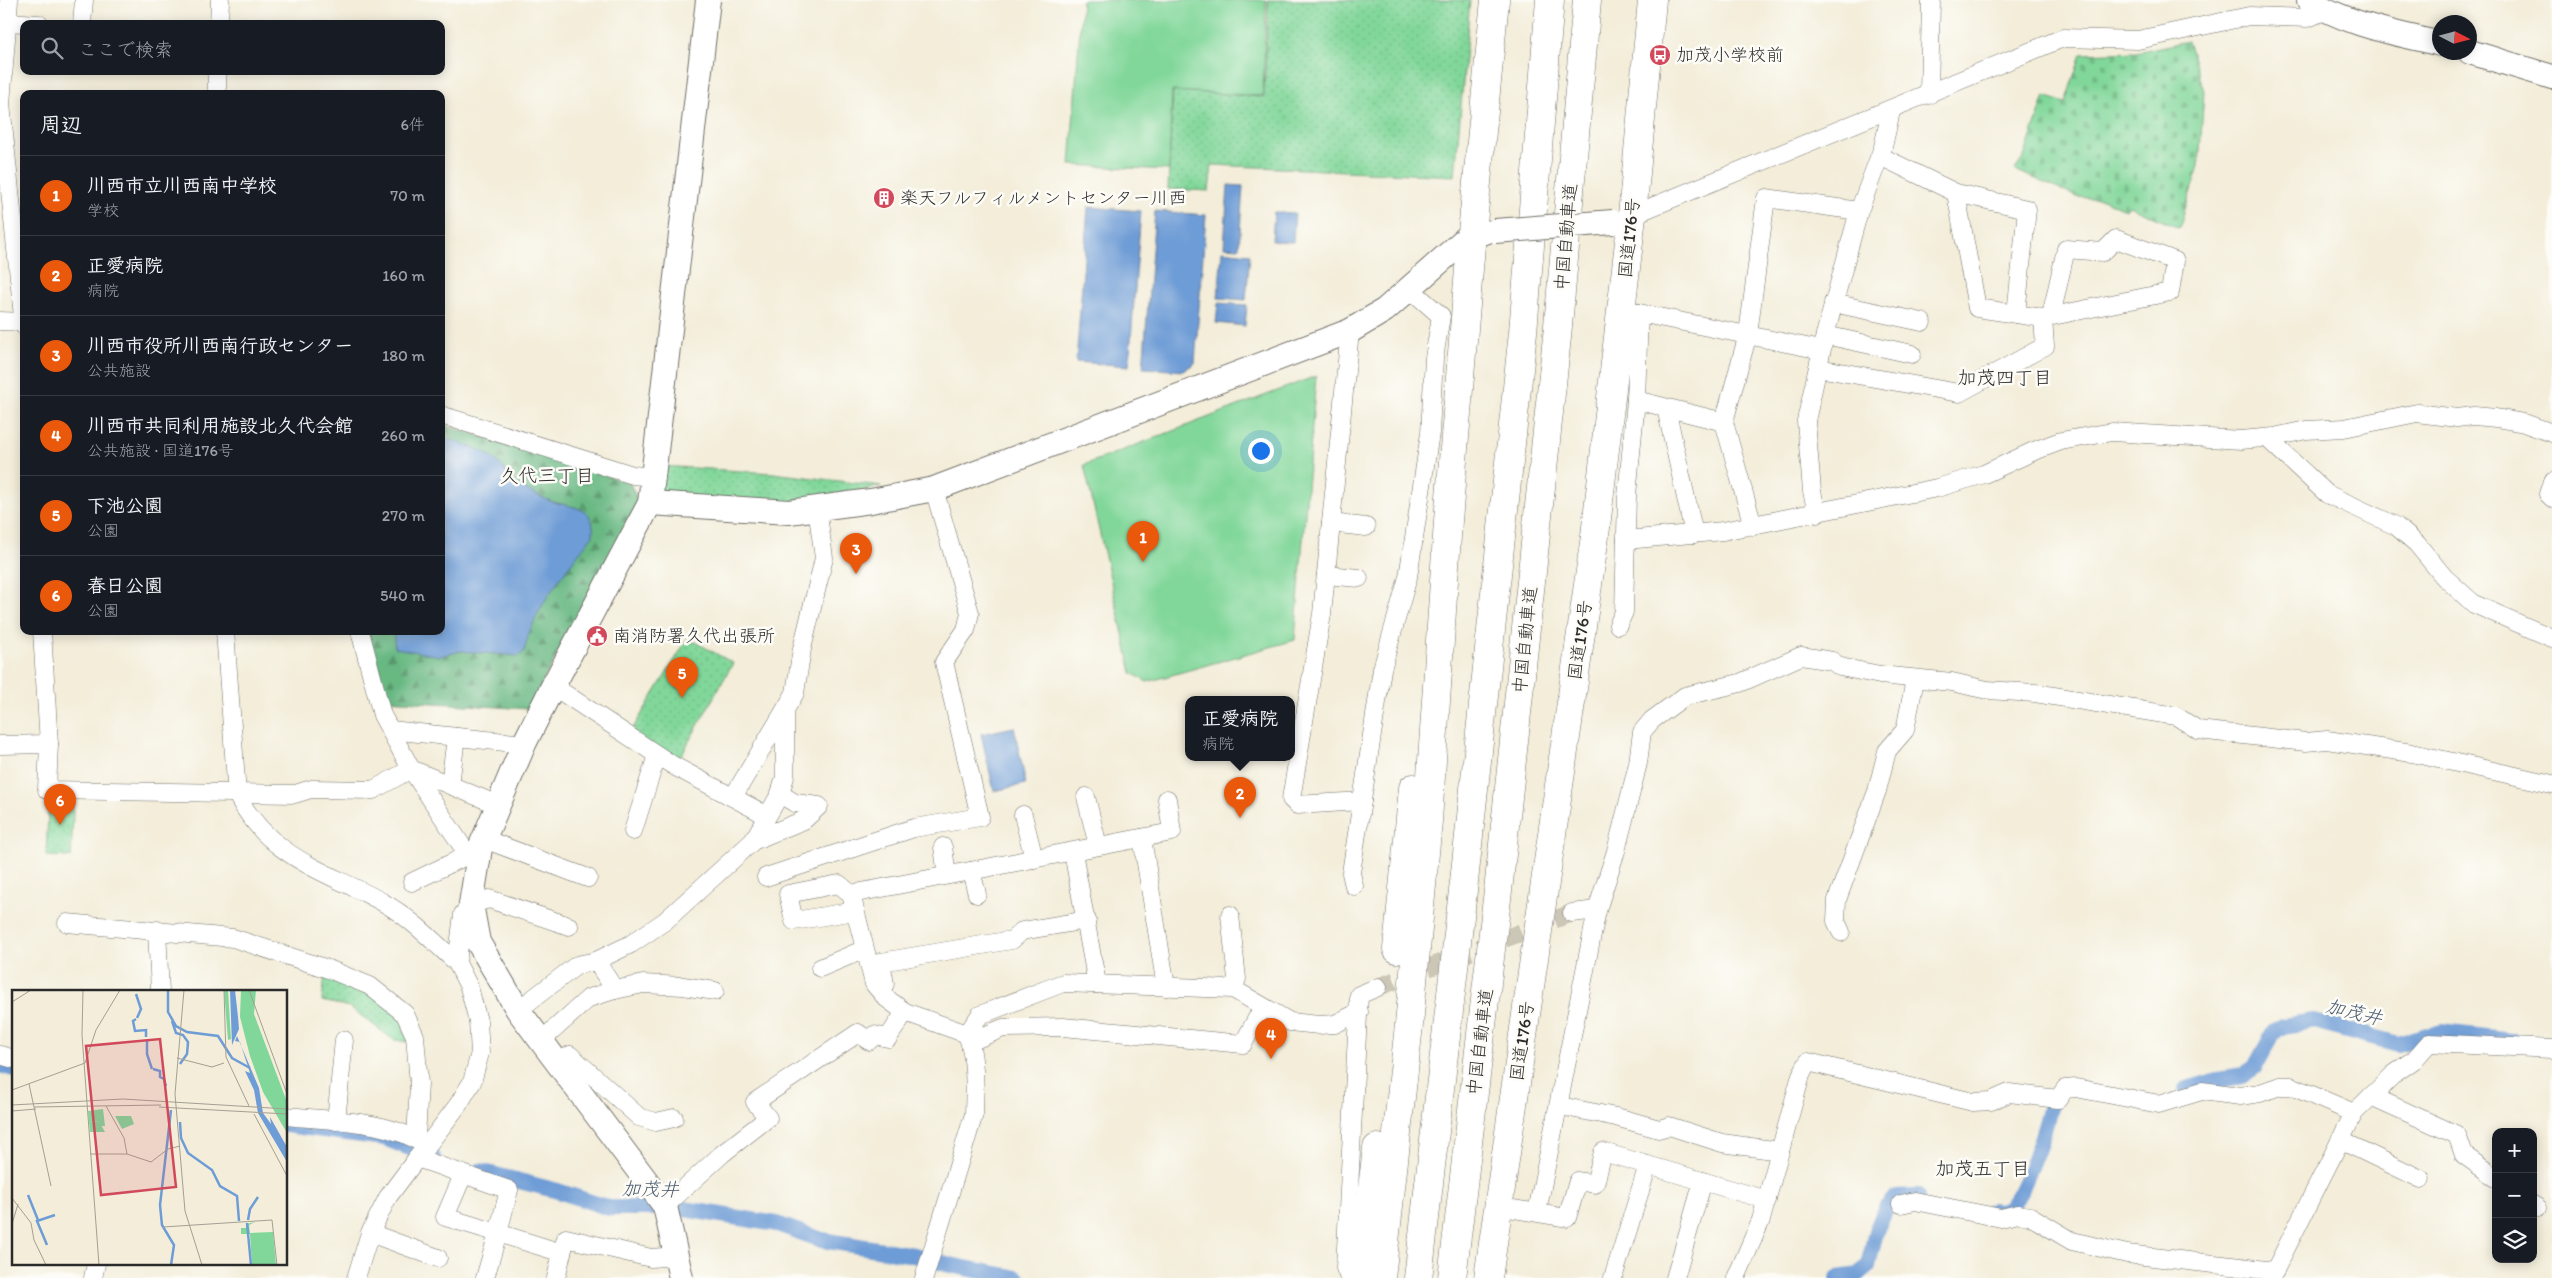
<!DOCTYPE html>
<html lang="ja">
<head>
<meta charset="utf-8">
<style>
  :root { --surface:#171b24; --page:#20242c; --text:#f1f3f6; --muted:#9ea1a6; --line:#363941; --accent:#ea580c }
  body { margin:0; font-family:Itim,"Klee One",sans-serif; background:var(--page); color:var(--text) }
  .controls { position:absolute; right:15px; bottom:15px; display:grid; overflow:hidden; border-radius:10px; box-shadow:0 2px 12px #0003 }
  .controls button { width:45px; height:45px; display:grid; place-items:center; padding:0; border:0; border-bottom:1px solid var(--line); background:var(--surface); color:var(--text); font:25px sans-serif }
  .compass { position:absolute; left:2432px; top:15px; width:45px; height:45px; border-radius:50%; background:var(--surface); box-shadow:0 2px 12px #0003; rotate:96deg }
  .you { position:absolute; left:1260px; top:450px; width:18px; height:18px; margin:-12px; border:4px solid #fff; border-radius:50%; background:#1a73e8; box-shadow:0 0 0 8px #1a73e833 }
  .badge { display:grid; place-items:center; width:32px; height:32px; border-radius:50%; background:var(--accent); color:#fff; font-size:16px; font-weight:700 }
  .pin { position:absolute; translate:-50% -41px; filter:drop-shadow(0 1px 2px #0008) }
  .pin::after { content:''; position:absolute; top:26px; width:18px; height:15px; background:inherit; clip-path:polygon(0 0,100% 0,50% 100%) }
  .popup { position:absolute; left:1185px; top:696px; width:110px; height:65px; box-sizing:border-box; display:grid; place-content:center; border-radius:10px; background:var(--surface); filter:drop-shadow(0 1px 4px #0005); font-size:16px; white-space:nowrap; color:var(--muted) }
  .popup b { font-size:19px; color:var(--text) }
  .popup::after { content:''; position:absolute; left:50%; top:100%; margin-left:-10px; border:10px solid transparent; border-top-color:var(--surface) }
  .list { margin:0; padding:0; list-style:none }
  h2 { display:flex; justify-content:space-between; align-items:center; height:65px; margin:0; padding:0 20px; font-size:21px }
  h2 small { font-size:16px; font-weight:400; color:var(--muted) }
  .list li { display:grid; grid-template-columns:32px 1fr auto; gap:15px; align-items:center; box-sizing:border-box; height:80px; padding:0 20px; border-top:1px solid var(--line) }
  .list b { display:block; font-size:19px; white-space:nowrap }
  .list p { margin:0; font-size:16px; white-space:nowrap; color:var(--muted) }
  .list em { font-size:16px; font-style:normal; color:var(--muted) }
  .icon { flex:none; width:28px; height:28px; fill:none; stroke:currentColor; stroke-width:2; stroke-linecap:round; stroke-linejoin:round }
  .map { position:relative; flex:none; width:2552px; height:1278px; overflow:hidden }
  .search { position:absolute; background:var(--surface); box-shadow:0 2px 12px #0003; left:20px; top:20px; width:425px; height:55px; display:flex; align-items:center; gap:12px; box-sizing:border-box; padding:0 18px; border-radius:10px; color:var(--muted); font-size:19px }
  .panel { position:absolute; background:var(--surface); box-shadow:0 2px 12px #0003; left:20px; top:90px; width:425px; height:545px; border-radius:10px }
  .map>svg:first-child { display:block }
</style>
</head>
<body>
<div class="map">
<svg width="2552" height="1278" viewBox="0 0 2552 1278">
  <defs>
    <pattern id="forest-firs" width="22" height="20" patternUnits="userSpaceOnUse" patternTransform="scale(1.25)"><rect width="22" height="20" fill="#68b882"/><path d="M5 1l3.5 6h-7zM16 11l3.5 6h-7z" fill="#56966b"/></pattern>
    <pattern id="cemetery-stones" width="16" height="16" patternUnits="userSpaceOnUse" patternTransform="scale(1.25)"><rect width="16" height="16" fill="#81d79a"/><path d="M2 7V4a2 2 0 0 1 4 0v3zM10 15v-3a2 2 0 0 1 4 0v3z" fill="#70b985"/></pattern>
    <pattern id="park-dots" width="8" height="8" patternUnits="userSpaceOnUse" patternTransform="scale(1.25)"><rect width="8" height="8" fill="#81d79a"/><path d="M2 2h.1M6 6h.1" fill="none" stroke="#70b985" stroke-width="1.8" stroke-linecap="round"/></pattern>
  </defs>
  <rect width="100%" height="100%" fill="#fdfcf7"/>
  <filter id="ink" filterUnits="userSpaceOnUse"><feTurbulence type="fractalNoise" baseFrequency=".02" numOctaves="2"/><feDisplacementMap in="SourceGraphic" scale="10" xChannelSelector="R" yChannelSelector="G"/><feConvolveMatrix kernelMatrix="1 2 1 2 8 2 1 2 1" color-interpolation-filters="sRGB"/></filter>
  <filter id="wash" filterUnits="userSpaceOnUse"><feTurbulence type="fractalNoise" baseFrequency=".0096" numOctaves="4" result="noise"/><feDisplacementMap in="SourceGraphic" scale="20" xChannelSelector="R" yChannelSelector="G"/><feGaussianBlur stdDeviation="1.12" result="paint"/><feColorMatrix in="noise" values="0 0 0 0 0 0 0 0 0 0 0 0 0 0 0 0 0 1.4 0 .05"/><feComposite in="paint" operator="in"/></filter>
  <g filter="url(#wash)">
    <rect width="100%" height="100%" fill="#f3edd9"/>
    <g fill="#81d79a" stroke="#568162">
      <polygon points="1082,0 1266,0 1263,96 1172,91 1169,170 1070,165"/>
      <polygon points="1316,376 1295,640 1147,682 1132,673 1084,465"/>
    </g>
    <polygon fill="url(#forest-firs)" stroke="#4a7256" points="441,424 630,483 639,503 528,709 386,700 366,631 441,631"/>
    <polygon fill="url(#cemetery-stones)" stroke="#568162" points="2188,41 2204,91 2199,166 2179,228 2129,206 2126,210 2103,199 2077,197 2015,170 2024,157 2045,96 2065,103 2081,54 2136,52"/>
    <g fill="url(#park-dots)" stroke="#568162">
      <polygon points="1268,0 1470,0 1455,176 1212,165 1209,191 1168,189 1173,91 1264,97"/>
      <polygon points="662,466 773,473 881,486 789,507 658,498"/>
      <polygon points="688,638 733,663 678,761 630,733"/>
      <polygon points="49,792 74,793 71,857 46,856"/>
      <polygon points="325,974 393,1006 401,1018 408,1042 394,1040 349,1007 322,1001"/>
    </g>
    <g fill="#6e9cd6" stroke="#4c6480">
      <polygon points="1228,185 1243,186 1239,248 1224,247"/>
      <polygon points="1088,207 1141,211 1129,366 1076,362"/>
      <polygon points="1155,211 1206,215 1195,363 1183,371 1143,368"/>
      <polygon points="1274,212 1295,213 1293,242 1272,241"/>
      <polygon points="1222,251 1250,254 1246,300 1218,298"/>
      <polygon points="1218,303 1247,305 1245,326 1216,323"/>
      <path d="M 441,437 C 470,446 499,452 511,482 C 524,488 537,496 550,501 C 571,508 596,505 593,535 C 566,571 533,607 524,652 L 518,656 L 461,651 L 440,656 L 395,648 L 393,631 L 441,631 Z"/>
      <polygon points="1014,727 1026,784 994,791 981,734"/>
    </g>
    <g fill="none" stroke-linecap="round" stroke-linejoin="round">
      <g stroke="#6e9cd6" stroke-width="16">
        <polyline points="0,1065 14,1069"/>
        <polyline points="2187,1089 2218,1080 2242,1076 2255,1067 2274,1032 2283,1026 2314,1021 2398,1044 2442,1032 2512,1040"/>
        <polyline points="286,1125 384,1138 433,1157"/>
        <polyline points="480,1171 558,1191 609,1208 678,1208 777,1224 822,1240 914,1255 950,1265 1017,1278"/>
        <path d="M 1991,1211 C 1997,1212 2004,1213 2009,1208 C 2025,1192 2045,1130 2050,1108"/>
        <polyline points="1838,1278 1857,1275 1868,1266 1876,1231 1886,1208 1896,1197 1918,1196"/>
      </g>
    </g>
  </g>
  <g filter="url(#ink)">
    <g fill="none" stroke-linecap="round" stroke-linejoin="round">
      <polyline stroke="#cbc6b6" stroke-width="18" stroke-dasharray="18 9" stroke-linecap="butt" points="1378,987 1572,913"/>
      <g stroke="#716f68" stroke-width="19">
        <g id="street">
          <polyline points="9,0 1,104 24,326"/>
          <polyline points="7,22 39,24"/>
          <polyline points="82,24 84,0"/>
          <polyline points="219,24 220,0"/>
          <polyline points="217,94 217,71"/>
          <polyline points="1929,95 1931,0"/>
          <polyline points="1880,156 1956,193 2027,209 2016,314"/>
          <polyline points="1956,193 1977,308 2043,318 2170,292 2175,261 2116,239 2103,252 2066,249 2051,316"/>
          <polyline points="1625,218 2063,38 2138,40 2249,16 2308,18 2326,10"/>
          <polyline points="1833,303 1922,322"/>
          <polyline points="1627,312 1639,313 1636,400"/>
          <polyline points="1639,313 1821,350"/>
          <polyline points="0,321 24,322"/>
          <polyline points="1350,331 1322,614 1291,799 1297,805 1362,801"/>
          <polyline points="1825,335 1912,354"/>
          <polyline points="1818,368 1959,393 2045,346 2043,318"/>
          <polyline points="1666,408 1694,534"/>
          <polyline points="441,415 633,475 653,477"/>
          <polyline points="1724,422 1748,334 1766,198 1859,211"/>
          <polyline points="2267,438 2327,494 2396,526 2417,544 2444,577 2474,604 2552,638"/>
          <polyline points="2552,482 2548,494 2552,498"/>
          <polyline points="1817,514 1812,491 1806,421 1825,335 1859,211 1883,147 1891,111"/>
          <polyline points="1331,523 1366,527"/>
          <polyline points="1626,540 1723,531 1937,488 1984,474 2034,451 2061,441 2112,432 2241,440 2274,437 2306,430 2344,428 2417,413 2457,418 2474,416 2496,418 2524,423 2552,433"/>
          <polyline points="1326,575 1359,578"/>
          <polyline points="1618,625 1624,612 1627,496 1636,400 1724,422 1753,526"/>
          <polyline points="42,631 49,744 47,790 295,794 311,789 373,790 411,769 468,855 480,848"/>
          <path d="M 225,631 L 237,795 C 270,859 325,870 384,903 C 411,918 434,942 457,963"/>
          <polyline points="360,631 382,715 411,769 498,805"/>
          <polyline points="553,686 674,766 766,815"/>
          <polyline points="390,730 524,744"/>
          <polyline points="0,745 49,744"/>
          <polyline points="450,785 456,737"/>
          <polyline points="780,794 785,777 785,710 795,693 802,649 824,558 817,508"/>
          <polyline points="733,797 785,710"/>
          <polyline points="1086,797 1098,846"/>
          <polyline points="1023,815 1034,859"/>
          <polyline points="633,831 657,755"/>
          <polyline points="1142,838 1166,987"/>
          <polyline points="484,839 588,878"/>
          <polyline points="943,847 947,875"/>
          <polyline points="1073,852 1097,984"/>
          <polyline points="971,871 977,894"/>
          <polyline points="766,877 914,828 980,817 944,662 966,630 970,613 934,489"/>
          <polyline points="412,882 468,855"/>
          <polyline points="1354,886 1351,873 1382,669 1408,577 1430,433 1434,358 1441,316 1409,288"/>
          <polyline points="851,894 839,884 788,894 794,921 855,911"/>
          <polyline points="1572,913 1597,910"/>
          <polyline points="1230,915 1237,979 1233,989"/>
          <polyline points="67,923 233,938 331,970 370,986 405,1014 415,1036 419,1084 416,1138"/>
          <polyline points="157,930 160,992"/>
          <polyline points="1841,932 1836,921 1837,900 1877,791 1887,751 1905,730 1915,680"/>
          <polyline points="596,961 615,990 643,984 683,986 715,991"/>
          <polyline points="820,968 858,952 865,952"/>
          <polyline points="885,984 881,962 1012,940 1022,931 1087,920"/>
          <polyline points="518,1010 577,965 596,961 631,944 665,921 753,841 804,820 819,806 795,803 780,794 753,841"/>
          <polyline points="967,1034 980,1015 1063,983 1233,989 1290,1022 1319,1025 1335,1024 1359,1012"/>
          <polyline points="541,1041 589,998 615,990"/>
          <polyline points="970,1042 1003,1028 1063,1027 1243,1044 1263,1007"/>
          <polyline points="0,1055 14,1059"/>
          <polyline points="559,1062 570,1055 639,1117 656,1122 674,1118"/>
          <polyline points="2371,1096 2457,1135 2464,1155 2496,1178"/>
          <polyline points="1560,1106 1616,1117 1659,1129 1669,1126 1722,1143 1780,1151"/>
          <path d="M 286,1116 C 332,1121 388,1119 427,1146 L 417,1158 L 509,1190 L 498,1233 L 445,1217 L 463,1175"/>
          <polyline points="336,1121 344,1040"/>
          <polyline points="2340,1140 2421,1179"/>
          <polyline points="427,1146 458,1105 472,1082 480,1053 478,1021 469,987 457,963 463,914 471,904 489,899 569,926"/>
          <polyline points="1901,1204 1915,1201 2001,1218 2018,1214 2030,1216 2072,1241 2127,1254 2275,1271"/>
          <polyline points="2533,1205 2538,1208"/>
          <polyline points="665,1206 722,1154 768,1118 755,1102 858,1033 869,1041 874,1035 888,1038 905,1012"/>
          <polyline points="1514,1209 1567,1218 1578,1181 1595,1184 1603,1152 1767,1200"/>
          <polyline points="1537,1212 1597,910 1616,851 1631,792 1638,763 1642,732 1652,720 1685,696 1740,683 1801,656 1832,661 1840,667 1880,675 1952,682 1987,690 2035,693 2176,716 2198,730 2306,742 2327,740 2412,753 2552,784"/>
          <polyline points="370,1233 438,1258"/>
          <polyline points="93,1278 96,1264"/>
          <polyline points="356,1278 370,1233 388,1197 417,1158"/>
          <polyline points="485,1278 498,1233 562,1253 566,1238 651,1258 677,1256"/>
          <polyline points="556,1278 562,1253"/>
          <path d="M 924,1278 L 974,1114 C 975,1089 976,1058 967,1034 L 905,1012 L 886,998 L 874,984 L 851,894 L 1172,832 L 1167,799"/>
          <polyline points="1349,1278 1345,1268 1359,995 1378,987"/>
          <polyline points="1613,1278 1648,1165"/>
          <polyline points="1675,1278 1703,1181"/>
          <polyline points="1736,1278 1761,1220 1801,1075 1808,1062 1973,1102 1991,1101 2009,1093 2058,1099 2065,1089 2076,1088 2159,1104 2202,1091 2240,1096 2260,1093 2280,1086 2291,1086 2354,1113"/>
          <polyline points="2271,1278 2354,1113 2394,1074 2414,1060 2429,1043 2552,1049"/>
        </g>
      </g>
      <g stroke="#716f68" stroke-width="26">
        <g id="secondary">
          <path d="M 2309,0 C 2347,25 2397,33 2440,44"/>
          <polyline points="2470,52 2552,77"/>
          <polyline points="650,503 789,512 871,501 934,489 1350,331 1385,310 1472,233 1485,232"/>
          <polyline points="681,1278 665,1206 518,1010 478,942 471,904 480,848 524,744 553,686 650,503 708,0"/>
        </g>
      </g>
      <g stroke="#716f68" stroke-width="29">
        <g id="highway">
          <polyline points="1397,949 1413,788"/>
          <polyline points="1361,1278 1377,1148"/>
          <polyline points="1381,1278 1409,1025 1428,821 1448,521 1472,233 1495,0"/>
          <polyline points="1418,1278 1464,882 1523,332 1550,0"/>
          <polyline points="1452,1278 1499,882 1557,337 1587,0"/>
          <polyline points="1488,1278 1595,536 1632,216 1652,0"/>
        </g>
      </g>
      <use href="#street" stroke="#fff" stroke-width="18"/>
      <use href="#secondary" stroke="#fff" stroke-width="24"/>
      <use href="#highway" stroke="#fff" stroke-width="28"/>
      <g stroke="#716f68" stroke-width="26" stroke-linecap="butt">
        <polyline id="secondary-bridge" points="1495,231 1613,222"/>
      </g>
      <use href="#secondary-bridge" stroke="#fff" stroke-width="24"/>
    </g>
  </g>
  <defs>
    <g id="bus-disc" transform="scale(1.125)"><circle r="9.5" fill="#d1495b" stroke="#fdfcf7"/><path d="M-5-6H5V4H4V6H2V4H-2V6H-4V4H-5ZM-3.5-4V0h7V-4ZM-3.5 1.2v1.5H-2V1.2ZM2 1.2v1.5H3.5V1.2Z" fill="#fff"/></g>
    <g id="building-disc" transform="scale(1.125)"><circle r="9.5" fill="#d1495b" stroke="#fdfcf7"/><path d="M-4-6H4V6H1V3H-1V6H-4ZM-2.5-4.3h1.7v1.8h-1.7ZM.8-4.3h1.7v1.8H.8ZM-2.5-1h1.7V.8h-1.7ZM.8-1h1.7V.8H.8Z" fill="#fff"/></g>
    <g id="civic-disc" transform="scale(1.125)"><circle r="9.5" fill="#d1495b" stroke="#fdfcf7"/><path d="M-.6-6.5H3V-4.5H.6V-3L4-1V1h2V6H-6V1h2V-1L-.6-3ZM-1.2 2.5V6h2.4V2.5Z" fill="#fff"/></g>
  </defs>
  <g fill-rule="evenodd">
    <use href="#bus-disc" x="1660" y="55"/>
    <use href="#building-disc" x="884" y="198"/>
    <use href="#civic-disc" x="597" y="636"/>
  </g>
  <g text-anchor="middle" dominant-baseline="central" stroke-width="5" stroke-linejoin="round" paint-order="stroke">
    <g font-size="18" fill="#2b2b2b" stroke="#fdfcf7" text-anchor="start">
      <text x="1676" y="55">加茂小学校前</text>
      <text x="900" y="198">楽天フルフィルメントセンター川西</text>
      <text x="613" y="636">南消防署久代出張所</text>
    </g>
    <g font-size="18" fill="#2b2b2b" stroke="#fdfcf7">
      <text transform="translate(1566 237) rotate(-85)">中国自動車道</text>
      <text transform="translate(1629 238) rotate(-84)">国道176号</text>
      <text transform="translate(1525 640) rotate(-84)">中国自動車道</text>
      <text transform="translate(1580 640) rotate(-82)">国道176号</text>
      <text transform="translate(1522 1041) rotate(-82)">国道176号</text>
      <text transform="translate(1480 1042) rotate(-83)">中国自動車道</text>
    </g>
    <g font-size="19" fill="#2b2b2b" stroke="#fdfcf7">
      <text x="2005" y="377">加茂四丁目</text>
      <text x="547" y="475">久代三丁目</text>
      <text x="1983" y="1168">加茂五丁目</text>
    </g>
    <g font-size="19" font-style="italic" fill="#46586f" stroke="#fdfcf7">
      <text transform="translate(2354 1012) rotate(14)">加茂井</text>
      <text transform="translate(650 1189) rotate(1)">加茂井</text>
    </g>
  </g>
  <g transform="translate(12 990)">
    <rect width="275" height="275" fill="#f3edd9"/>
    <path d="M 212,0 L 216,0 L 219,49 L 216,50 ZM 103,126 L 119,126 L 122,134 L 110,139 ZM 87,131 L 93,142 L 78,142 L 77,132 Z" fill="#81d79a"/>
    <path d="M 229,0 L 244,0 L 242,24 L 275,112 L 275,143 L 251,102 L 238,66 L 228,27 ZM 91,119 L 93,136 L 88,136 L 87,131 L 77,132 L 76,121 ZM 243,232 L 237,235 L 238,243 L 261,242 L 264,275 L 240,275 L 238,244 L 229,244 L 229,238 L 234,238 L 234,234 Z" fill="#81d79a"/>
    <path d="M 218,0 L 223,0 L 226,27 L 227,39 L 220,55 ZM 225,46 L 247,98 L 251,123 L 259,134 L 258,127 L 275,157 L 275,172 L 246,123 L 242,100 L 233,81 L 238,83 L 228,52 L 223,51 Z" fill="#6e9cd6"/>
    <path fill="none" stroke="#6e9cd6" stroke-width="2.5" d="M 156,0 L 156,22 L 164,36 L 175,42 L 206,46 L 220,68 L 238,78M 124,4 L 129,19 L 125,28M 124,29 L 121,31 L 123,41 L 134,40 L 134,47M 160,31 L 164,43 L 171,45 L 176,52 L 175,64 L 168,74M 135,50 L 135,64 L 140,79M 141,79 L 148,81 L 148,87 L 152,89 L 154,96M 168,132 L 169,148 L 176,163 L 200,180 L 208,196 L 225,206 L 227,231M 16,205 L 26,230M 236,230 L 238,219 L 246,207M 235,233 L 239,275M 35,255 L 25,231 L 43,225M 159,275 L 162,255 L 150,235 L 148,215 L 159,120"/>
    <path fill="none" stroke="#a39f93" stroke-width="1" d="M 49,0 L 70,0M 71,0 L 70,45 L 87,275M 172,0 L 163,104 L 173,221 L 190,275M 212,0 L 214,67 L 237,116M 237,0 L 275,104M 0,12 L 19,0M 165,68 L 200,77 L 212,73M 17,94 L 39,196M 0,100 L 73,73 L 84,40 L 108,0M 0,115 L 111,109 L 275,119M 94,116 L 112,148 L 115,164M 22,117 L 149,115M 147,117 L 275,124M 0,121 L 24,119M 242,124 L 275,186M 78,164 L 115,164 L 139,172 L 156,159 L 168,156M 0,208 L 19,233 L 22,250 L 34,275M 0,234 L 6,214M 151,237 L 260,230 L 265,275"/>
    <path fill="#d1495b" fill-opacity="0.15" stroke="#d1495b" stroke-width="2.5" d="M 148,49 L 164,197 L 89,205 L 74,56 Z"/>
    <rect width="275" height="275" fill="none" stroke="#2b2b2b" stroke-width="2.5"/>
  </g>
</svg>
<div class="controls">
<button>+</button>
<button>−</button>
<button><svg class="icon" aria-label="layers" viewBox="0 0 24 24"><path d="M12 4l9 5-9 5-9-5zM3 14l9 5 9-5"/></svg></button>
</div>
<svg class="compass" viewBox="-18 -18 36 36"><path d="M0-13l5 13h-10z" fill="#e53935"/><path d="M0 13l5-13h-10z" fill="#9ea1a6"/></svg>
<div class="you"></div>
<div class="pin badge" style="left:1143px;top:562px">1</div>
<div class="pin badge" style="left:1240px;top:818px">2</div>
<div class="popup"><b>正愛病院</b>病院</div>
<div class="pin badge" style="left:856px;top:574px">3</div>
<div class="pin badge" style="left:1271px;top:1059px">4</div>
<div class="pin badge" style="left:682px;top:698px">5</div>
<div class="pin badge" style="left:60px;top:825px">6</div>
<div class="search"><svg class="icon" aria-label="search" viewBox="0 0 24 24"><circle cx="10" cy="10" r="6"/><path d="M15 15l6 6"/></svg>ここで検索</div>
<section class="panel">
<h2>周辺<small>6件</small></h2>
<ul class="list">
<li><span class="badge">1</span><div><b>川西市立川西南中学校</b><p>学校</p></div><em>70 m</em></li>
<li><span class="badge">2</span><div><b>正愛病院</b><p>病院</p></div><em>160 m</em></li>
<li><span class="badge">3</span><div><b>川西市役所川西南行政センター</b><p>公共施設</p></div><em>180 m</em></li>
<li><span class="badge">4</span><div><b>川西市共同利用施設北久代会館</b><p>公共施設 · 国道176号</p></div><em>260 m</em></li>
<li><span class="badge">5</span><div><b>下池公園</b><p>公園</p></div><em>270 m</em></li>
<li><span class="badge">6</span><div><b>春日公園</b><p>公園</p></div><em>540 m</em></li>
</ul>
</section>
</div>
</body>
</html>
